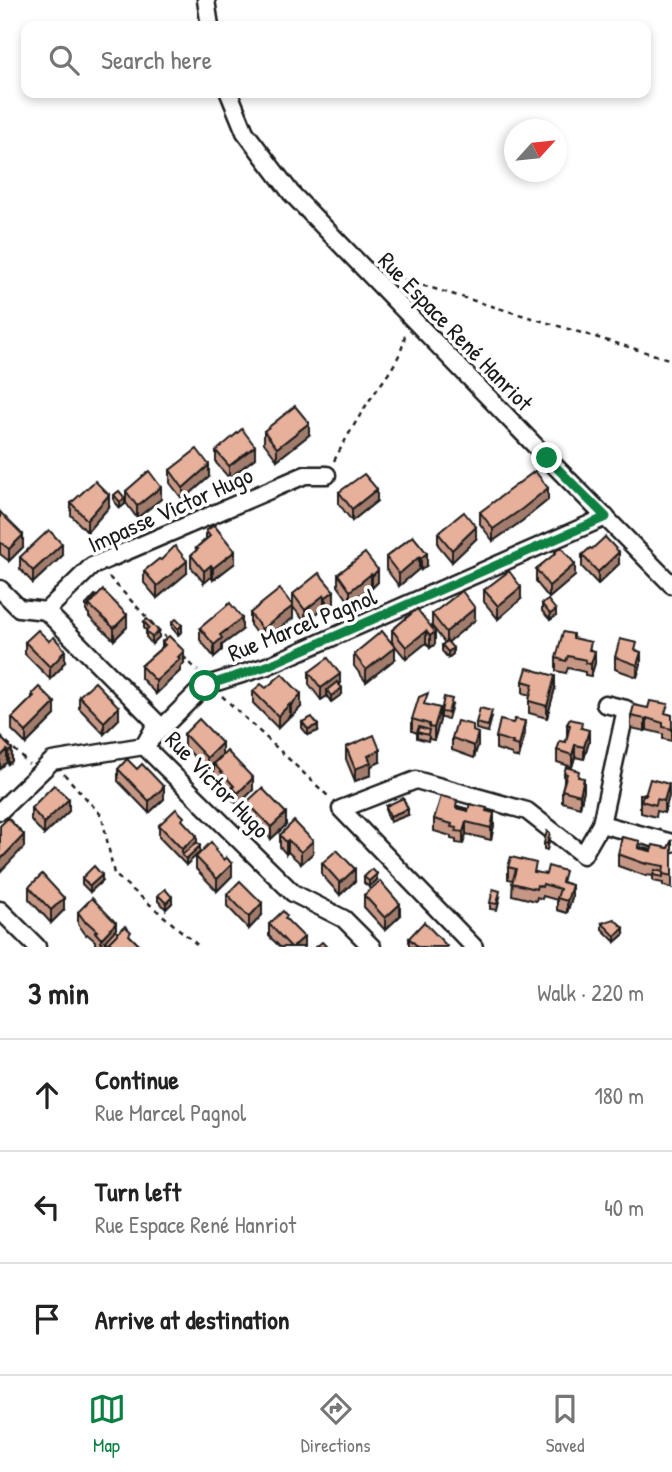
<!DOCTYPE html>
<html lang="en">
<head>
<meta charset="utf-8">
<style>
  :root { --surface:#fff; --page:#f6f6f6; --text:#222; --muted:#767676; --line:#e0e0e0; --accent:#0b8043 }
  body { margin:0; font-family:"Patrick Hand",sans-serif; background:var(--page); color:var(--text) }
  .compass { position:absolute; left:504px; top:119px; width:63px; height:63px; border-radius:50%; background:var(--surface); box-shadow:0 4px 10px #0003; rotate:63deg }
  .stop { position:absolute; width:21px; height:21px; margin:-16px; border:5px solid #0b8043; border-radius:50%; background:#fff }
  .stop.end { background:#0b8043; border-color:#fff; box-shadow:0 2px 7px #0008 }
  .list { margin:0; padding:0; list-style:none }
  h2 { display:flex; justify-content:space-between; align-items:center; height:91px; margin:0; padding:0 28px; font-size:30px }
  h2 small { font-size:23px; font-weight:400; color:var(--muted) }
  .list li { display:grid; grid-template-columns:46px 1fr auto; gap:21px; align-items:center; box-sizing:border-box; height:112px; padding:0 28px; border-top:2px solid var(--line) }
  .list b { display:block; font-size:26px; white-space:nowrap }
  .list p { margin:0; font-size:23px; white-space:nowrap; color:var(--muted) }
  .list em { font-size:23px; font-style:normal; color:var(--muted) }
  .icon { flex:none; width:38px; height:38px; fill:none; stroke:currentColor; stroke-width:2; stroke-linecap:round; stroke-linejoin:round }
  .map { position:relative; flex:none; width:672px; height:947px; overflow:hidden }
  .search { position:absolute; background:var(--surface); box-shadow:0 4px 10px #0003; left:21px; right:21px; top:21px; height:77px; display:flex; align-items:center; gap:18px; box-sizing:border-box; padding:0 24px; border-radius:14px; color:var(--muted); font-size:26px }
  .sheet { height:427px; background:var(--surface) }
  nav { display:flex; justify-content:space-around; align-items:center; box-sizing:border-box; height:98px; border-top:2px solid var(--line); background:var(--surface); font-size:19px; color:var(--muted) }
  nav a { display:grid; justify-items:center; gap:4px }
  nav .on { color:var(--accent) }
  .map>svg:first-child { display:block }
</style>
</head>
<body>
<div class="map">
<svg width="672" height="947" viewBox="0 0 672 947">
  <rect width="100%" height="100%" fill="#fff"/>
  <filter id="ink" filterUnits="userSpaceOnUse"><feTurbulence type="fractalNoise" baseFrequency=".0143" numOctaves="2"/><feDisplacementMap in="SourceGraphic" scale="14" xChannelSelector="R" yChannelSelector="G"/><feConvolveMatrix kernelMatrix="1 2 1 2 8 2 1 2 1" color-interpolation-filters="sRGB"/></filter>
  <g filter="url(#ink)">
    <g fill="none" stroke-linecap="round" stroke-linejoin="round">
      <g stroke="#1c1c1c" stroke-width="21">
        <g id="minor">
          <polyline points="206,0 210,26"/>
          <polyline points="229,93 245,132 291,193 547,458 672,585"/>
          <polyline points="0,589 19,608 46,611 157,723 144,746 293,893 344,919 372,947"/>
          <polyline points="46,611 92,566 305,475 327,475"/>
          <polyline points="0,811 52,761 144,746 204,686 267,666 606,517"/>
          <polyline points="601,824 672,843"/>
          <polyline points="0,910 37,947"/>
          <polyline points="474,947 341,809 416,780 527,811 583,855 601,824 626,709 605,704"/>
        </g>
      </g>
      <g stroke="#1c1c1c" stroke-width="2.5" stroke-dasharray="5 5" stroke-linecap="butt">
        <polyline points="394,278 398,278 672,360"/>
        <path d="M 334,461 C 344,442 355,423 367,404 C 381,382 403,360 405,333"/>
        <polyline points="109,577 166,638"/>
        <polyline points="183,656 198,671"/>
        <polyline points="222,696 329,797"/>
        <polyline points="0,735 29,764"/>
        <polyline points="64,774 102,816 114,874 200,947"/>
      </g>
      <use href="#minor" stroke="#fff" stroke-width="16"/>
    </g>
    <g fill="#c69785" stroke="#1c1c1c" stroke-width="2">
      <polygon points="264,431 309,435 277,460 264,443"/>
      <polygon points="216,451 255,458 229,478 216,463"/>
      <polygon points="170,470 209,477 183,500 170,483"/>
      <polygon points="126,491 161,499 137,518 126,503"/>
      <polygon points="339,492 377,501 352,521 339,504"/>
      <polygon points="114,495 125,504 120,508 114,501"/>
      <polygon points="548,500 522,521 493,541 480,524 480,512"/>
      <polygon points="71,503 109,507 87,532 71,515"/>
      <polygon points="0,512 23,547 9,561 0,554"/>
      <polygon points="206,531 235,563 213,580 211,577 204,583 191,567 191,555 196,551 196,548 206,539"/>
      <polygon points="438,533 476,539 452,562 438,545"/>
      <polygon points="413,536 427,565 421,570 419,569 399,586 386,569 386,557"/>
      <polygon points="592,549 619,564 598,584 582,567 582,555"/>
      <polygon points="555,552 575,576 549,598 536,582 536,569 555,554"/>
      <polygon points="62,556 33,583 20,569 20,557"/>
      <polygon points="161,560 187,573 157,598 144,583 144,571"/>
      <polygon points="378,570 378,582 372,588 371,586 350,603 338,586 338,574"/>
      <polygon points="484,590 521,599 498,619 484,602"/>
      <polygon points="334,591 334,603 326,609 324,608 305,622 293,607 293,618 262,641 250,625 250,613 293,606 293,594"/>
      <polygon points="542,604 556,616 550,620 542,611"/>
      <polygon points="86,605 127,615 127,627 114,640 89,617 89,614 86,611"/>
      <polygon points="417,609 435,644 430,648 426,643 406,659 392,642 392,630"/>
      <polygon points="432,614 475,620 448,642 453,654 448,658 442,651 442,645 445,643 432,626"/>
      <polygon points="144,622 159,637 152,644 146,637 146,630 144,628"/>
      <polygon points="172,622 182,631 178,635 172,628"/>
      <polygon points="200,628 242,630 222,645 222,650 214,657 200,640"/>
      <polygon points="573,638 591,650 595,663 591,676 585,675 585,672 568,668 566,673 556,671 556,658"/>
      <polygon points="25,642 65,662 62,665 62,667 50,679 25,654"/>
      <polygon points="162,642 184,663 180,668 180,671 156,694 141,678 141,666 162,647"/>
      <polygon points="637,651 641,664 637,677 615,669 615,657"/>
      <polygon points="354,654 395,659 366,682 354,666"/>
      <polygon points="309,672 342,694 331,702 327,696 321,700 309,684"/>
      <polygon points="523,681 555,688 547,718 529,713 529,701 530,695 523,693"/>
      <polygon points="266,688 301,707 291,717 290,716 278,728 253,703 253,691"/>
      <polygon points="32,694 55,715 26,744 12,730 12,718 32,698"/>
      <polygon points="79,696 119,719 104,734 79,708"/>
      <polygon points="428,705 440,720 434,740 429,739 429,736 428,741 417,738 417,733 412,731 412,719"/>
      <polygon points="452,705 448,719 441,718 441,712"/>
      <polygon points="668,714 672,715 672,741 663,739 663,734 647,730 645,731 631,728 631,716"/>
      <polygon points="492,717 488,732 476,729 476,723"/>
      <polygon points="302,722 318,731 308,735 302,728"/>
      <polygon points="567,724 582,728 589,742 584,759 575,757 572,767 557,762 557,750 566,742 567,735"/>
      <polygon points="473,732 478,745 474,758 452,750 452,738"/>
      <polygon points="525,733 519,758 512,756 512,754 496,749 496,737"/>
      <polygon points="184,734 222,755 207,770 184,746"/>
      <polygon points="0,737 12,749 12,761 8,764 7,762"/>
      <polygon points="346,747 380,762 371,766 371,775 355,781 346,759"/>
      <polygon points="214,764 253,790 238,805 232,799 232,796 214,776"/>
      <polygon points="118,769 137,769 164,799 149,813 118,781"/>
      <polygon points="564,773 579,777 584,790 580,807 562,802 562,790 564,782"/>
      <polygon points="640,794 669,796 664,813 657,811 656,817 641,813 641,807 640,807"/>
      <polygon points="247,802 286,825 271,839 247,814"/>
      <polygon points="386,806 408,815 390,822 386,812"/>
      <polygon points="457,806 468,809 487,811 494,825 491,840 466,834 463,844 456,843 456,840 451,839 451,836 434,831 434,819"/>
      <polygon points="31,808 69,811 44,835 31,820"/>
      <polygon points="184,822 197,842 200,852 186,865 159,837 159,825"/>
      <polygon points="280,835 313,853 301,864 288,852 286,854 280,847"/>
      <polygon points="550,839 547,850 544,849 544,843"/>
      <polygon points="672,840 672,888 663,886 663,883 653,881 653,876 647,875 646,876 618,866 618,854 640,847 651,850 668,848"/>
      <polygon points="216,852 224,860 232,876 217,891 196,869 196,857"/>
      <polygon points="322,863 355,881 340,895 322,875"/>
      <polygon points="508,867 536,872 565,883 572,897 567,913 557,910 557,900 543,896 542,899 537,897 536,901 512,895 513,880 508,879"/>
      <polygon points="364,877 377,880 369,887 364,883"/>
      <polygon points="82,878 102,881 90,892 82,884"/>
      <polygon points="29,887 64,910 51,923 29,899"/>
      <polygon points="227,894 262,915 249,929 227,906"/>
      <polygon points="158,895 172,903 166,909 158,901"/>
      <polygon points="364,895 400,916 385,930 364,907"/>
      <polygon points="500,897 497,910 490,909 490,903"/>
      <polygon points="78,912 116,931 118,933 131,937 141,947 97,947 95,944 95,941 87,934 86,935 78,924"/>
      <polygon points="287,920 304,947 280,947 269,936 269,924"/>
      <polygon points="602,923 624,934 615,942 602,929"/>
      <polygon points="409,938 447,947 409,947"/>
    </g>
    <g fill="#a17b6c" stroke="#1c1c1c" stroke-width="2">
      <polygon points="309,423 309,435 277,460 277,448"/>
      <polygon points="255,446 255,458 229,478 229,466"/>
      <polygon points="209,465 209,477 183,500 183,488"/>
      <polygon points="161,487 161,499 137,518 137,506"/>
      <polygon points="548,488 548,500 522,521 493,541 493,529"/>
      <polygon points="377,489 377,501 352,521 352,509"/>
      <polygon points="109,495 109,507 87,532 87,520"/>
      <polygon points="125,498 125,504 120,508 120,502"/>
      <polygon points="476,527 476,539 452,562 452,550"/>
      <polygon points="23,535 23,547 9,561 9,549"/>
      <polygon points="62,544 62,556 33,583 33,571"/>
      <polygon points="235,551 235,563 213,580 213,568"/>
      <polygon points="619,552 619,564 598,584 598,572"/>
      <polygon points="427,553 427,565 421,570 421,558"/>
      <polygon points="419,557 419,569 399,586 399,574"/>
      <polygon points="187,561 187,573 157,598 157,586"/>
      <polygon points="575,564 575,576 549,598 549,586"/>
      <polygon points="211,565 211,577 204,583 204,571"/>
      <polygon points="378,570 378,582 372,588 372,576"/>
      <polygon points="371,574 371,586 350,603 350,591"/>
      <polygon points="521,587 521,599 498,619 498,606"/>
      <polygon points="334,591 334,603 326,609 326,597"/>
      <polygon points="324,595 324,608 305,622 305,610"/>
      <polygon points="293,606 293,618 262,641 262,629"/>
      <polygon points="475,608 475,620 446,644 446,632"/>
      <polygon points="556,610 556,616 550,620 550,614"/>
      <polygon points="127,615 127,627 114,640 114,628"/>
      <polygon points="242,618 242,630 222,645 222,650 214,657 214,645 220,635"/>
      <polygon points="182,625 182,631 178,635 178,629"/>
      <polygon points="159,631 159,637 152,644 152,637"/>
      <polygon points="426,631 426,643 406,659 406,647"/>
      <polygon points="435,632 435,644 430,648 430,636"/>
      <polygon points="395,647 395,659 366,682 366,670"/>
      <polygon points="453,648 453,654 448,658 448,652"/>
      <polygon points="65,650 65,662 62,665 62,667 50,679 50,667"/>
      <polygon points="184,651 184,663 180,668 180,671 156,694 156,681"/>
      <polygon points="595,651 595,663 591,676 591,664"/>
      <polygon points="641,652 641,664 637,677 637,665"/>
      <polygon points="340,674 340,686 327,690 327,696 321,700 321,688"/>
      <polygon points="555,676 555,688 547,718 547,706"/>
      <polygon points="342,688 342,694 331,702 331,696"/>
      <polygon points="301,694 301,707 291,717 291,705"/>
      <polygon points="55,703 55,715 26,744 26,732"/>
      <polygon points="290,704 290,716 278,728 278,716"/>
      <polygon points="119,707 119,719 104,734 104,722"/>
      <polygon points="440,708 440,720 434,740 434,728"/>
      <polygon points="647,718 647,730 645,731 645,719"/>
      <polygon points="525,721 525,733 519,758 519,746"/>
      <polygon points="318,725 318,731 308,735 308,729"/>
      <polygon points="589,730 589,742 584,759 584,747"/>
      <polygon points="478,733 478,745 474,758 474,746"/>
      <polygon points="222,743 222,755 207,770 207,758"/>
      <polygon points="575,745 575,757 572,767 572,755"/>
      <polygon points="12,749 12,761 8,764 8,752"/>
      <polygon points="7,750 7,762 0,769 0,757"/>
      <polygon points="380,750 380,762 371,766 371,775 355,781 355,769 368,756"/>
      <polygon points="253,778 253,790 238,805 238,793"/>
      <polygon points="584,778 584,790 580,807 580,795"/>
      <polygon points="669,784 669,796 664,813 664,801"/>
      <polygon points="164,787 164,799 149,813 149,801"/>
      <polygon points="69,799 69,811 44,835 44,823"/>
      <polygon points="408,809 408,815 390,822 390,816"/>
      <polygon points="286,813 286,825 271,839 271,827"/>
      <polygon points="494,813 494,825 491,840 491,828"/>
      <polygon points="466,822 466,834 463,844 463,832"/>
      <polygon points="24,835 24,847 0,872 0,860"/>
      <polygon points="197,836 197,848 182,855 182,849"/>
      <polygon points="288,840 288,852 286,854 286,842"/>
      <polygon points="313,841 313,853 301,864 301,852"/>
      <polygon points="200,846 200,852 186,865 186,859"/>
      <polygon points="232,864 232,876 217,891 217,879"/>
      <polygon points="355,869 355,881 340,895 340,883"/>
      <polygon points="377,874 377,880 369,887 369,881"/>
      <polygon points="102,875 102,881 90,892 90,886"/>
      <polygon points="572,885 572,897 567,913 567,901"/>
      <polygon points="172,897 172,903 166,909 166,903"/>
      <polygon points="64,898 64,910 51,923 51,910"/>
      <polygon points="262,903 262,915 249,929 249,917"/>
      <polygon points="400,904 400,916 385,930 385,918"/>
      <polygon points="116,923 116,935 105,941 105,946 101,947 101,939"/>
      <polygon points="624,928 624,934 615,942 615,936"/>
      <polygon points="304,937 304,947 293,947"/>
    </g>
    <g fill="#e6b09b" stroke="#1c1c1c" stroke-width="2">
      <polygon points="295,406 309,423 277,448 264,431"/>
      <polygon points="242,429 255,446 229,466 216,451"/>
      <polygon points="197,449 209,465 183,488 170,470"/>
      <polygon points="149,471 161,487 137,506 126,491"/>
      <polygon points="535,471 548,488 522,509 493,529 480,512"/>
      <polygon points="364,474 377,489 352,509 339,492"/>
      <polygon points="95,481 109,495 87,520 71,503"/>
      <polygon points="119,491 125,498 120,502 114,495"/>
      <polygon points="0,512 23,535 9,549 0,542"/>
      <polygon points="464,512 476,527 452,550 438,533"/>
      <polygon points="214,525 235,551 213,568 211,565 204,571 191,555 198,549 196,548 210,536 206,531"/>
      <polygon points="49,530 62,544 33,571 20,557"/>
      <polygon points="413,536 427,553 421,558 419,557 399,574 386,557"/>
      <polygon points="605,537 619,552 598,572 582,555 590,548 592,549"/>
      <polygon points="175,546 187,561 157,586 144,571 159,559 161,560"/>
      <polygon points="561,547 575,564 549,586 536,569 556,553 555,552"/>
      <polygon points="365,553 378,570 372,576 371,574 350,591 338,574"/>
      <polygon points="509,571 521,587 498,606 484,590"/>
      <polygon points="319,573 334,591 326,597 324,595 305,610 293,594"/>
      <polygon points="280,589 293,606 262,629 250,613"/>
      <polygon points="103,590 127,615 114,628 89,605"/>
      <polygon points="462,591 475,608 446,632 432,614"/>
      <polygon points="95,595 97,596 89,605 89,608 86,605"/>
      <polygon points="548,600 556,610 550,614 542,604"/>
      <polygon points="230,603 242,618 220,635 222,638 214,645 200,628"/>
      <polygon points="417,609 435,632 430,636 426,631 406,647 392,630"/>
      <polygon points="147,619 159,631 152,637 146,631 149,627 144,622"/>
      <polygon points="176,619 182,625 178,629 172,622"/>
      <polygon points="38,630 49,641 54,637 65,650 61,654 62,655 50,667 25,642"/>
      <polygon points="382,631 395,647 366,670 354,654"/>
      <polygon points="563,632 573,634 573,638 591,642 589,650 595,651 591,664 585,663 586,660 568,656 566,661 556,658"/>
      <polygon points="169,636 184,651 178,657 180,659 156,681 141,666 165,645 162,642"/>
      <polygon points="620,639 637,643 635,650 641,652 637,665 615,657"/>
      <polygon points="447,641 453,648 448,652 442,645"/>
      <polygon points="328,658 340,674 321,688 309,672"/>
      <polygon points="527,668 555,676 547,706 529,701 533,684 523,681"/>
      <polygon points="282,674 301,694 291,705 290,704 278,716 253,691 261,684 266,688"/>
      <polygon points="95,682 119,707 104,722 79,696"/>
      <polygon points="337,682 342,688 331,696 327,690"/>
      <polygon points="39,687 55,703 26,732 12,718 34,696 32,694"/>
      <polygon points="428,693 424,704 440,708 434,728 429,727 429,724 412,719 419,697"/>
      <polygon points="444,697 452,699 448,713 441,712"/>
      <polygon points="650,701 668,704 665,713 672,715 672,729 663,727 663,723 647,718 645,719 631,716 634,705 648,708"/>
      <polygon points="480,708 492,711 488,726 476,723"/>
      <polygon points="312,717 318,725 308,729 302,722"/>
      <polygon points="199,719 222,743 207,758 184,734"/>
      <polygon points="515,719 525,721 519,746 512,744 513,742 496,737 500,720 513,723"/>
      <polygon points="570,719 582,722 581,728 589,730 584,747 575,745 572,755 557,750 560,741 566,742 570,725 567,724"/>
      <polygon points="457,721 473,725 473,731 478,733 474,746 452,738"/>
      <polygon points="419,727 429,730 428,735 417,732"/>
      <polygon points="374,735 380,750 368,756 371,763 355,769 346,747"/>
      <polygon points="0,737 12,749 8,752 7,750 0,757"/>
      <polygon points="227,751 253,778 238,793 232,787 234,786 214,764"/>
      <polygon points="127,759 137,769 142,764 164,787 149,801 118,769"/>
      <polygon points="566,767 579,771 578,777 584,778 580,795 562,790 567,774 564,773"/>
      <polygon points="650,779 669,784 664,801 657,799 656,805 641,801 643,796 645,796"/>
      <polygon points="54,785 69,799 44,823 31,808"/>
      <polygon points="262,788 286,813 271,827 247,802"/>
      <polygon points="640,794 646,795 645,796 643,796 641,801 640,801"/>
      <polygon points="441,796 457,800 456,808 468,811 470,804 487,808 486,811 494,813 491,828 466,822 463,832 456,831 457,828 451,827 452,824 434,819"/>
      <polygon points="403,798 408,809 390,816 386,806"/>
      <polygon points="457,806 468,809 468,811 457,808"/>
      <polygon points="176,809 184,817 182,820 197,836 182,849 159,825"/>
      <polygon points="8,818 24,835 0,860 0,826"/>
      <polygon points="294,821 313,841 301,852 288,840 286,842 280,835"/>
      <polygon points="547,831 550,833 547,844 544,843"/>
      <polygon points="622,837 640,841 638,848 651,851 653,845 668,848 672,840 672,876 663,874 664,866 647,863 646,864 618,854"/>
      <polygon points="197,842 200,846 186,859 182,855"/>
      <polygon points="211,842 216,848 215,850 224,860 226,857 232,864 217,879 196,857"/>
      <polygon points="640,847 651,850 651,851 639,848"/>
      <polygon points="337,850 355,869 340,883 322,863"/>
      <polygon points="511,857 536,863 534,872 546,874 548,866 565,871 562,882 572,885 567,901 557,898 560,889 543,884 542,887 537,885 536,889 512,883 516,869 508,867"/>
      <polygon points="94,866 102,875 90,886 82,878"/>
      <polygon points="372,869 377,874 369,881 364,877"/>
      <polygon points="655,870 663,872 663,877 653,875"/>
      <polygon points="42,874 64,898 51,910 29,887"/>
      <polygon points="240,881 262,903 249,917 227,894"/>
      <polygon points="380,881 400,904 385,918 364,895"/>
      <polygon points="165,889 172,897 166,903 158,895"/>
      <polygon points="493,889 500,891 497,904 490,903"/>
      <polygon points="92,898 116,923 101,939 95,932 97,931 87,922 86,923 78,912"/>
      <polygon points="283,911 287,916 285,918 304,937 293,947 291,947 269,924"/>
      <polygon points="614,919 624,928 615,936 602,923"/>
      <polygon points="424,922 447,946 446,947 418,947 409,938"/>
      <polygon points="125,926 131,932 129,935 141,947 113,947 109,942"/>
      <polygon points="115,930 118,933 109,942 109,945 105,941"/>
      <polygon points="322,942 327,947 316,947"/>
    </g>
  </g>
  <g fill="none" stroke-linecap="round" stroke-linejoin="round" filter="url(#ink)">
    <polyline stroke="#0b8043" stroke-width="9" points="205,686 267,666 606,517 547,458"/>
  </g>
  <g text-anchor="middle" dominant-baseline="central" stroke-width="7" stroke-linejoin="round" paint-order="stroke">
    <g font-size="24" fill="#1c1c1c" stroke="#fff">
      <text transform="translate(456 331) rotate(46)">Rue Espace René Hanriot</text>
      <text transform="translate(170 509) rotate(-24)">Impasse Victor Hugo</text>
      <text transform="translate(302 624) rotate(-22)">Rue Marcel Pagnol</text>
      <text transform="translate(218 784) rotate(46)">Rue Victor Hugo</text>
    </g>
  </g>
</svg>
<svg class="compass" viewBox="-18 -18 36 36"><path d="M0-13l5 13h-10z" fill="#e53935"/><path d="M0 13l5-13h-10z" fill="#767676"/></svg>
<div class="stop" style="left:205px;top:686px"></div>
<div class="stop end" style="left:547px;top:458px"></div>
<div class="search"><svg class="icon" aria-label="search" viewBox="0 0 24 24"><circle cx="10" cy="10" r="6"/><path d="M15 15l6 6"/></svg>Search here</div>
</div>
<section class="sheet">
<h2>3 min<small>Walk · 220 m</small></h2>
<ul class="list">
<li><svg class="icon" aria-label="ahead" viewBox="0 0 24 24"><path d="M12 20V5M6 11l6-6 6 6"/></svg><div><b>Continue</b><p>Rue Marcel Pagnol</p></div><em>180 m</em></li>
<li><svg class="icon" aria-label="left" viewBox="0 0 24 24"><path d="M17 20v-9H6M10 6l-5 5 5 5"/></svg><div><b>Turn left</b><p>Rue Espace René Hanriot</p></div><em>40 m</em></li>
<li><svg class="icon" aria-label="arrive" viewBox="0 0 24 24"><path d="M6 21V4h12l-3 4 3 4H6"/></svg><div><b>Arrive at destination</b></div></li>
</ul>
</section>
<nav>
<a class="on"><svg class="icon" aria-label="map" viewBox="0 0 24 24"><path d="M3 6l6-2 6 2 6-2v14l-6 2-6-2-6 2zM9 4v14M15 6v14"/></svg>Map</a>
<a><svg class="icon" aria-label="directions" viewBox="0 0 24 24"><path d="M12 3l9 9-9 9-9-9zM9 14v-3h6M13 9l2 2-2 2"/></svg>Directions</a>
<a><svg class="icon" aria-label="saved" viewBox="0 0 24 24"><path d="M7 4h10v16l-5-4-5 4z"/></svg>Saved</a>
</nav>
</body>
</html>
